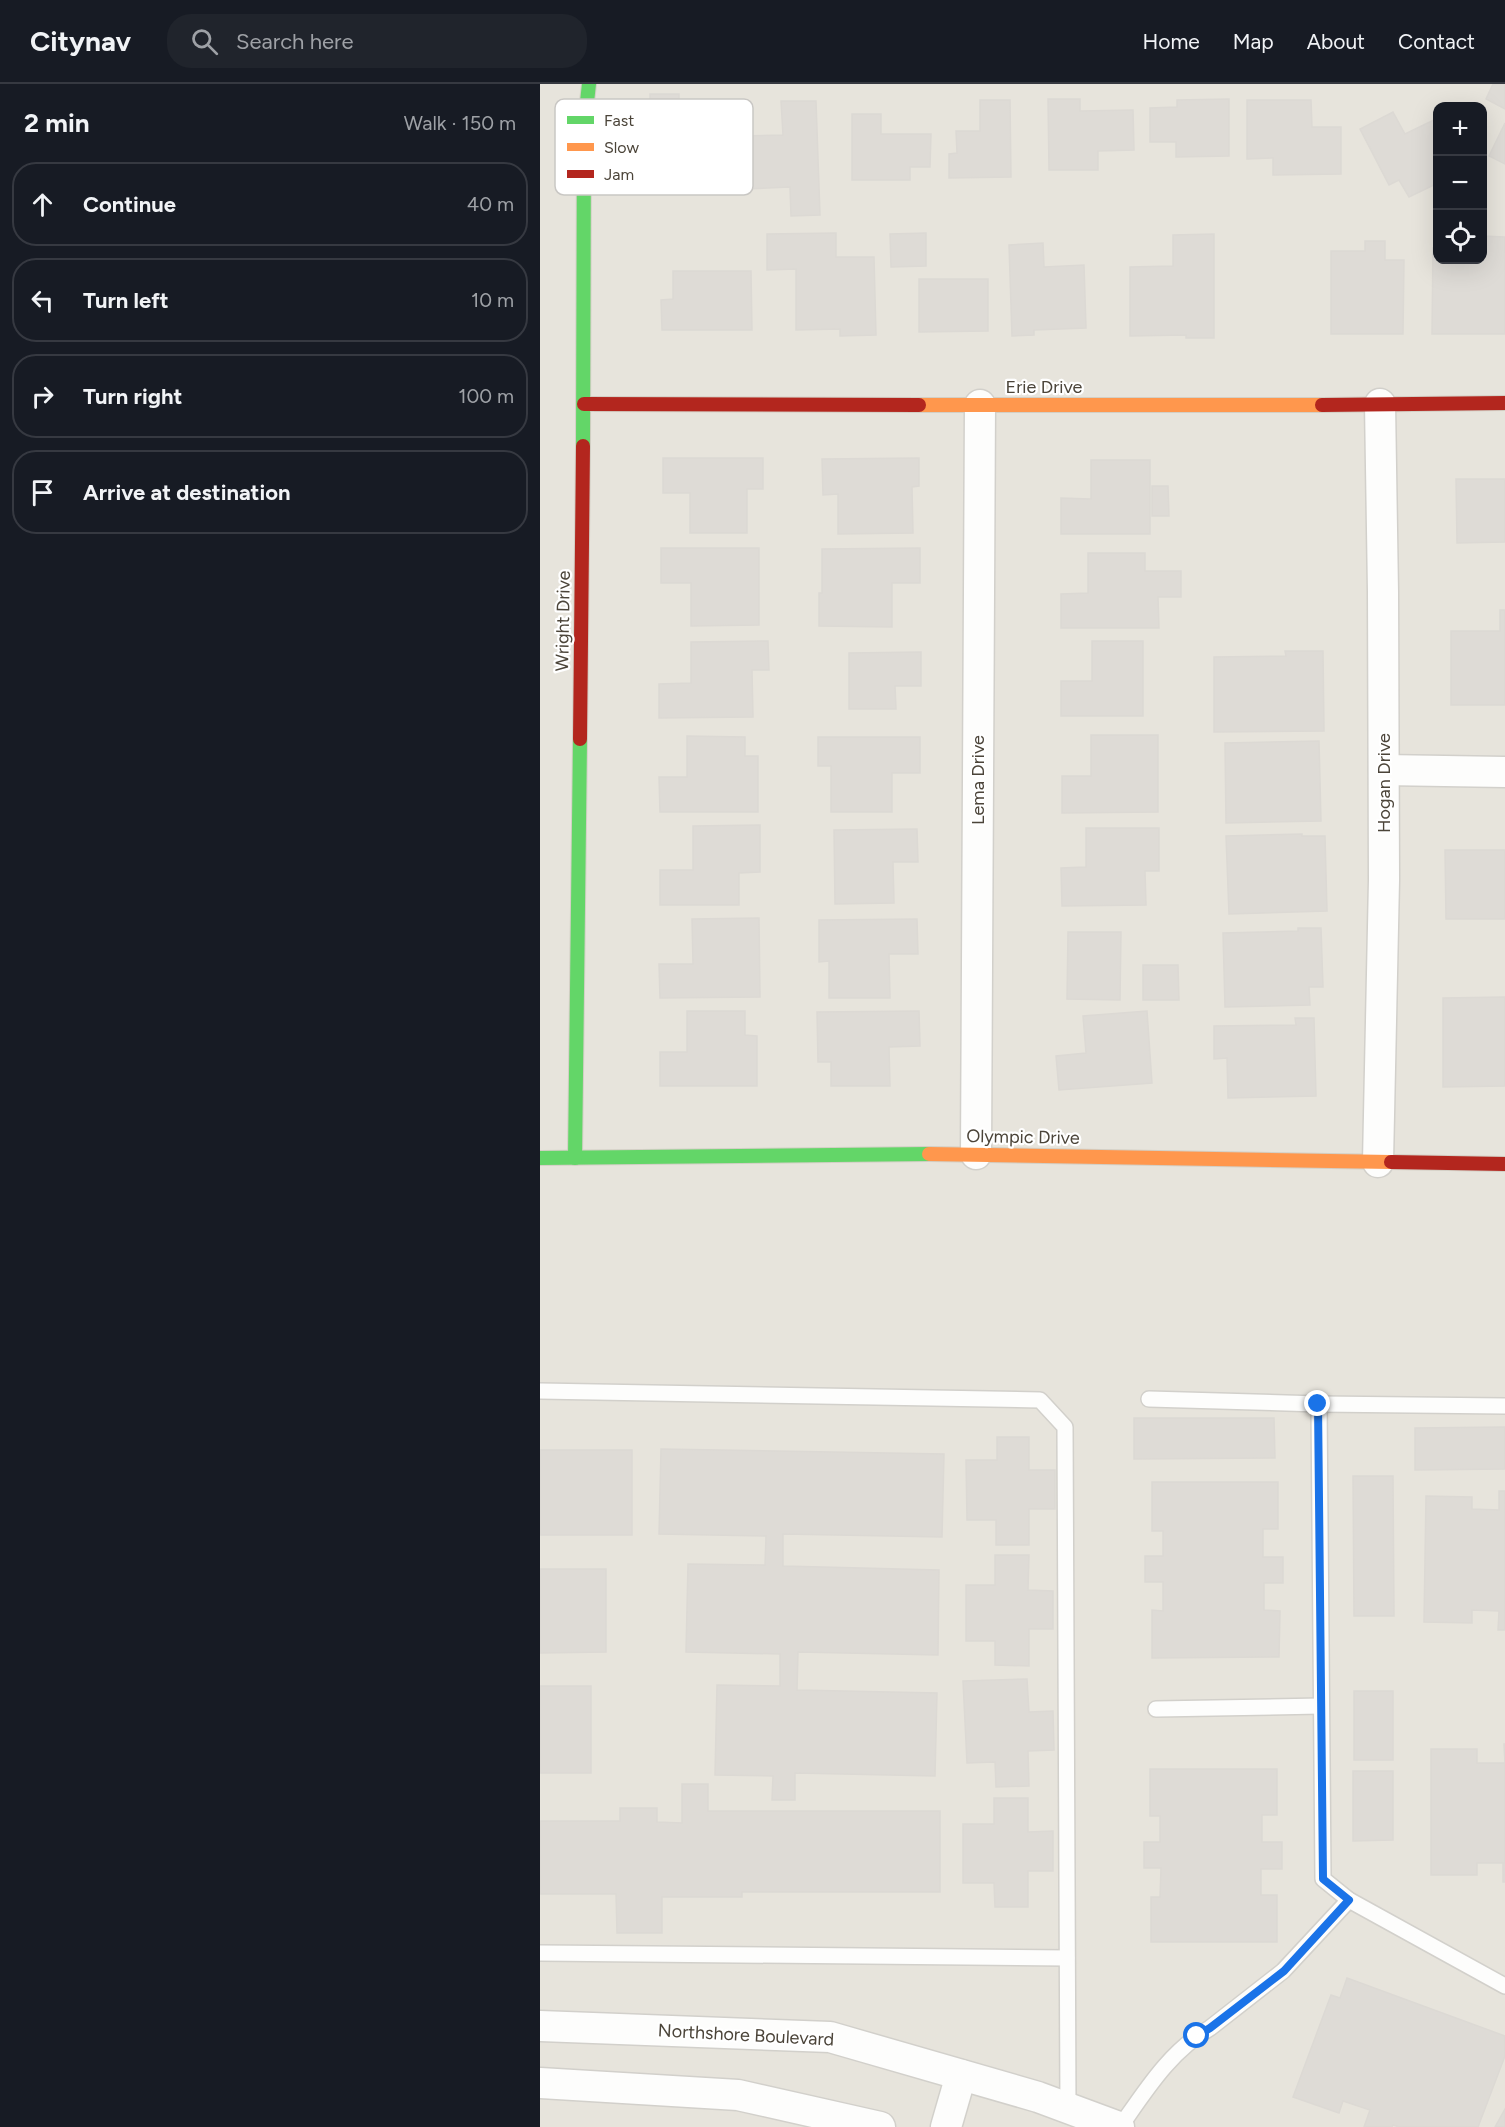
<!DOCTYPE html>
<html lang="en">
<head>
<meta charset="utf-8">
<style>
  :root { --surface:#171b24; --page:#20242c; --text:#f1f3f6; --muted:#9ea1a6; --line:#363941 }
  body { margin:0; font-family:Figtree,sans-serif; background:var(--page); color:var(--text) }
  .controls { position:absolute; right:18px; top:18px; display:grid; overflow:hidden; border-radius:12px; box-shadow:0 6px 24px #0002 }
  .controls button { width:54px; height:54px; display:grid; place-items:center; padding:0; border:0; border-bottom:2px solid var(--line); background:var(--surface); color:var(--text); font:30px sans-serif }
  .stop { position:absolute; width:18px; height:18px; margin:-14px; border:4px solid #1a73e8; border-radius:50%; background:#fff }
  .stop.end { background:#1a73e8; border-color:#fff; box-shadow:0 2px 6px #0008 }
  .list { margin:0; padding:0; list-style:none }
  h2 { display:flex; justify-content:space-between; align-items:center; height:78px; margin:0; padding:0 24px; font-size:26px }
  h2 small { font-size:20px; font-weight:400; color:var(--muted) }
  .list li { display:grid; grid-template-columns:39px 1fr auto; gap:18px; align-items:center; box-sizing:border-box; height:84px; margin:0 12px 12px; padding:0 12px; border:2px solid var(--line); border-radius:24px }
  .list b { display:block; font-size:22px; white-space:nowrap }
  .list em { font-size:20px; font-style:normal; color:var(--muted) }
  .icon { flex:none; width:33px; height:33px; fill:none; stroke:currentColor; stroke-width:2; stroke-linecap:round; stroke-linejoin:round }
  .map { position:relative; flex:none; width:965px; height:2043px; overflow:hidden }
  header { display:flex; align-items:center; gap:36px; box-sizing:border-box; height:84px; padding:0 30px; background:var(--surface); border-bottom:2px solid var(--line) }
  header strong { font-size:28px }
  nav { display:flex; gap:33px; margin-inline-start:auto; font-size:21px }
  .search { width:420px; height:54px; background:var(--page); display:flex; align-items:center; gap:15px; box-sizing:border-box; padding:0 21px; border-radius:24px; color:var(--muted); font-size:22px }
  main { display:flex }
  aside { flex:1; background:var(--surface) }
  .map>svg:first-child { display:block }
</style>
</head>
<body>
<header>
<strong>Citynav</strong>
<div class="search"><svg class="icon" aria-label="search" viewBox="0 0 24 24"><circle cx="10" cy="10" r="6"/><path d="M15 15l6 6"/></svg>Search here</div>
<nav><a>Home</a><a>Map</a><a>About</a><a>Contact</a></nav>
</header>
<main>
<aside>
<h2>2 min<small>Walk · 150 m</small></h2>
<ul class="list">
<li><svg class="icon" aria-label="ahead" viewBox="0 0 24 24"><path d="M12 20V5M6 11l6-6 6 6"/></svg><div><b>Continue</b></div><em>40 m</em></li>
<li><svg class="icon" aria-label="left" viewBox="0 0 24 24"><path d="M17 20v-9H6M10 6l-5 5 5 5"/></svg><div><b>Turn left</b></div><em>10 m</em></li>
<li><svg class="icon" aria-label="right" viewBox="0 0 24 24"><path d="M7 20v-9h11M14 6l5 5-5 5"/></svg><div><b>Turn right</b></div><em>100 m</em></li>
<li><svg class="icon" aria-label="arrive" viewBox="0 0 24 24"><path d="M6 21V4h12l-3 4 3 4H6"/></svg><div><b>Arrive at destination</b></div></li>
</ul>
</aside>
<div class="map">
<svg width="965" height="2043" viewBox="0 0 965 2043">
  <rect width="100%" height="100%" fill="#f4f2ee"/>
  <path fill="#e7e4dc" fill-rule="evenodd" d="M 0,0 L 965,0 L 965,2043 L 0,2043 ZM 898,22 L 942,22 L 942,176 L 898,176 Z"/>
  <g fill="#dedbd6" stroke="#dcd9d4" stroke-width="1.5">
    <polygon points="953,0 965,0 965,25 946,15"/>
    <polygon points="110,10 139,10 139,19 184,19 185,98 110,99"/>
    <polygon points="508,15 540,15 540,27 593,26 594,66 558,67 558,86 509,86"/>
    <polygon points="689,15 689,72 636,73 636,58 610,58 610,24 637,23 637,16"/>
    <polygon points="440,16 470,16 471,93 409,94 409,70 417,69 416,47 440,47"/>
    <polygon points="707,16 771,16 772,43 801,43 801,90 733,91 733,74 707,75"/>
    <polygon points="241,17 276,17 280,131 251,132 250,103 205,105 203,52 243,51"/>
    <polygon points="853,28 865,50 898,34 898,99 869,113 859,96 849,101 820,45"/>
    <polygon points="312,30 341,30 341,50 391,50 390,83 370,83 370,96 312,96"/>
    <polygon points="965,39 965,80 949,72"/>
    <polygon points="296,149 296,173 334,173 336,251 300,252 300,245 256,246 256,185 227,186 227,150"/>
    <polygon points="386,149 386,182 351,183 350,150"/>
    <polygon points="674,150 674,254 646,254 646,251 590,252 590,183 633,182 633,151"/>
    <polygon points="942,152 965,153 965,250 892,250 893,164 898,164 898,176 942,176"/>
    <polygon points="825,157 845,157 845,176 864,176 863,250 791,250 791,167 825,167"/>
    <polygon points="503,159 504,183 544,181 546,244 494,246 494,251 472,252 469,161"/>
    <polygon points="133,187 211,187 212,246 122,246 121,216 133,215"/>
    <polygon points="379,195 448,195 448,247 379,248"/>
    <polygon points="123,374 223,374 223,405 207,405 207,449 150,449 150,409 123,409"/>
    <polygon points="379,374 379,402 372,403 373,449 298,450 298,410 283,411 282,375"/>
    <polygon points="551,376 610,376 610,450 521,450 521,414 551,415"/>
    <polygon points="916,395 965,395 965,458 917,459"/>
    <polygon points="612,402 628,402 629,432 612,432"/>
    <polygon points="121,464 219,464 219,541 151,542 151,499 121,499"/>
    <polygon points="380,464 380,499 352,499 352,543 279,542 279,509 282,509 282,465"/>
    <polygon points="548,469 605,469 605,487 641,487 641,513 618,513 619,544 521,544 521,510 548,509"/>
    <polygon points="960,526 965,526 965,621 911,621 911,547 960,547"/>
    <polygon points="228,557 229,586 212,586 213,633 119,634 119,600 151,599 151,558"/>
    <polygon points="552,557 603,557 603,632 521,632 521,597 552,597"/>
    <polygon points="745,567 783,567 784,647 674,648 674,573 746,572"/>
    <polygon points="381,568 381,602 355,602 356,625 309,625 309,569"/>
    <polygon points="551,651 618,651 618,728 522,729 522,692 551,692"/>
    <polygon points="147,652 205,653 205,672 218,672 218,728 120,728 119,693 147,693"/>
    <polygon points="278,653 380,653 380,689 352,689 352,728 291,728 291,682 278,682"/>
    <polygon points="779,657 781,737 686,739 685,659"/>
    <polygon points="220,741 220,788 199,789 199,821 120,821 120,786 153,786 153,742"/>
    <polygon points="546,744 619,744 619,787 605,787 606,821 522,822 521,784 546,783"/>
    <polygon points="377,745 378,778 353,778 354,819 295,820 294,746"/>
    <polygon points="762,750 762,752 785,752 787,827 689,830 686,752"/>
    <polygon points="905,766 965,766 965,835 906,835"/>
    <polygon points="219,834 220,913 120,914 119,880 153,880 152,835"/>
    <polygon points="377,835 378,870 349,870 350,914 289,914 289,877 279,878 279,836"/>
    <polygon points="758,844 781,844 783,903 769,903 770,921 685,923 683,849 758,847"/>
    <polygon points="528,848 581,848 580,916 527,915"/>
    <polygon points="603,881 638,881 639,916 603,916"/>
    <polygon points="965,913 965,1002 903,1003 903,914"/>
    <polygon points="147,927 205,927 205,951 217,952 217,1002 120,1002 120,968 147,968"/>
    <polygon points="379,927 380,962 349,963 350,1002 291,1002 291,978 278,978 277,928"/>
    <polygon points="607,927 612,999 519,1006 516,972 546,969 543,932"/>
    <polygon points="755,934 774,934 776,1012 688,1014 687,974 674,975 674,942 756,941"/>
    <polygon points="594,1334 734,1334 735,1374 594,1375"/>
    <polygon points="965,1343 965,1385 875,1386 875,1344"/>
    <polygon points="457,1353 489,1353 489,1386 515,1386 515,1425 489,1425 489,1461 456,1461 456,1436 427,1436 426,1376 457,1376"/>
    <polygon points="121,1365 404,1370 402,1453 243,1450 243,1482 399,1486 398,1571 258,1568 257,1606 397,1609 395,1692 255,1689 255,1716 232,1716 233,1692 175,1691 177,1601 240,1602 240,1570 146,1568 148,1480 225,1481 226,1452 119,1450"/>
    <rect x="0" y="1366" width="92" height="85"/>
    <polygon points="813,1392 853,1392 854,1532 814,1532"/>
    <polygon points="612,1398 738,1398 738,1445 723,1445 723,1473 743,1473 743,1499 724,1499 724,1526 740,1527 739,1573 612,1574 612,1526 623,1527 623,1498 605,1498 605,1472 623,1472 623,1447 612,1447"/>
    <polygon points="959,1407 965,1407 965,1546 958,1546 959,1527 932,1526 932,1539 884,1538 886,1412 932,1413 932,1425 959,1426"/>
    <polygon points="455,1471 489,1471 488,1506 513,1507 513,1545 489,1545 489,1582 455,1581 455,1557 426,1557 426,1501 455,1501"/>
    <polygon points="0,1485 66,1485 66,1568 0,1569"/>
    <polygon points="487,1595 489,1628 513,1627 514,1666 488,1667 489,1702 456,1703 455,1678 427,1679 423,1597"/>
    <rect x="0" y="1602" width="51" height="87"/>
    <rect x="814" y="1607" width="39" height="69"/>
    <polygon points="964,1660 965,1660 965,1798 963,1798 963,1779 937,1779 937,1791 891,1791 891,1665 937,1665 937,1679 965,1679"/>
    <polygon points="610,1685 737,1685 737,1731 722,1731 722,1758 742,1758 742,1785 721,1785 721,1811 737,1811 737,1858 611,1858 611,1813 620,1813 621,1784 604,1784 604,1758 620,1758 620,1732 610,1732"/>
    <polygon points="813,1687 853,1687 853,1756 813,1757"/>
    <polygon points="142,1700 168,1700 168,1727 400,1727 400,1808 202,1808 202,1813 122,1813 122,1849 77,1849 76,1810 0,1810 0,1737 80,1737 80,1724 117,1724 117,1738 142,1739"/>
    <polygon points="454,1714 488,1714 488,1748 513,1747 513,1787 488,1787 488,1823 455,1823 454,1799 423,1799 423,1740 454,1740"/>
    <polygon points="807,1894 965,1952 965,1972 938,2043 859,2043 853,2041 852,2043 824,2043 830,2026 803,2017 799,2029 753,2013 791,1911 800,1914"/>
    <polygon points="965,2025 965,2043 955,2043"/>
  </g>
  <g fill="none" stroke-linecap="round" stroke-linejoin="round">
    <g stroke="#d2d0cb" stroke-width="18">
      <g id="lane">
        <polyline points="0,1307 500,1316 525,1343 528,2024"/>
        <polyline points="609,1315 779,1320 965,1322"/>
        <polyline points="779,1320 783,1795 809,1816 965,1902"/>
        <polyline points="616,1625 781,1622"/>
        <polyline points="0,1869 527,1874"/>
        <path d="M 580,2043 C 606,2006 630,1967 670,1944 L 743,1887 L 809,1816"/>
      </g>
    </g>
    <g stroke="#d2d0cb" stroke-width="33">
      <g id="street">
        <polyline points="844,686 965,688"/>
        <polyline points="436,1070 440,321"/>
        <polyline points="838,1078 844,796 843,508 840,320"/>
        <polyline points="0,1942 290,1953 498,2013 579,2043"/>
        <polyline points="0,1999 198,2011 340,2043"/>
        <polyline points="406,2043 421,1991"/>
      </g>
    </g>
    <g stroke="#d3cfc5" stroke-width="16">
      <g id="fast">
        <polyline points="43,362 44,45 49,0"/>
        <polyline points="0,1074 389,1070"/>
        <polyline points="35,1074 40,655"/>
      </g>
    </g>
    <g stroke="#d3cfc5" stroke-width="16">
      <g id="slow">
        <polyline points="379,321 782,321"/>
        <polyline points="389,1070 851,1078"/>
      </g>
    </g>
    <g stroke="#d3cfc5" stroke-width="16">
      <g id="jam">
        <polyline points="44,320 379,321"/>
        <polyline points="782,321 965,319"/>
        <polyline points="40,655 43,362"/>
        <polyline points="851,1078 965,1080"/>
      </g>
    </g>
    <use href="#lane" stroke="#fdfdfc" stroke-width="15"/>
    <use href="#street" stroke="#fdfdfc" stroke-width="30"/>
    <use href="#fast" stroke="#63d668" stroke-width="14"/>
    <use href="#slow" stroke="#ff974d" stroke-width="14"/>
    <use href="#jam" stroke="#b3261e" stroke-width="14"/>
  </g>
  <g fill="none" stroke-linecap="round" stroke-linejoin="round">
    <polyline stroke="#1a73e8" stroke-width="8" points="657,1952 670,1944 744,1887 809,1816 783,1795 778,1320"/>
  </g>
  <g text-anchor="middle" dominant-baseline="central" stroke-width="4.5" stroke-linejoin="round" paint-order="stroke">
    <g font-size="18" fill="#4b4439" stroke="#fff">
      <text x="504" y="303">Erie Drive</text>
      <text transform="translate(23 537) rotate(-89)">Wright Drive</text>
      <text transform="translate(438 696) rotate(-90)">Lema Drive</text>
      <text transform="translate(844 699) rotate(-90)">Hogan Drive</text>
      <text transform="translate(483 1053) rotate(1)">Olympic Drive</text>
      <text transform="translate(206 1951) rotate(3)">Northshore Boulevard</text>
    </g>
  </g>
  <rect x="15" y="15" width="198" height="96" rx="9" fill="#fff" stroke="#c9c7c4" stroke-width="1.5"/>
  <rect x="27" y="32" width="27" height="8" fill="#63d668"/>
  <rect x="27" y="59" width="27" height="8" fill="#ff974d"/>
  <rect x="27" y="86" width="27" height="8" fill="#b3261e"/>
  <g font-size="16" fill="#4b4439">
    <text x="64" y="42">Fast</text>
    <text x="64" y="69">Slow</text>
    <text x="64" y="96">Jam</text>
  </g>
</svg>
<div class="controls">
<button>+</button>
<button>−</button>
<button><svg class="icon" aria-label="locate" viewBox="0 0 24 24"><circle cx="12" cy="12" r="6"/><path d="M12 2v4M12 18v4M2 12h4M18 12h4"/></svg></button>
</div>
<div class="stop" style="left:657px;top:1952px"></div>
<div class="stop end" style="left:778px;top:1320px"></div>
</div>
</main>
</body>
</html>
